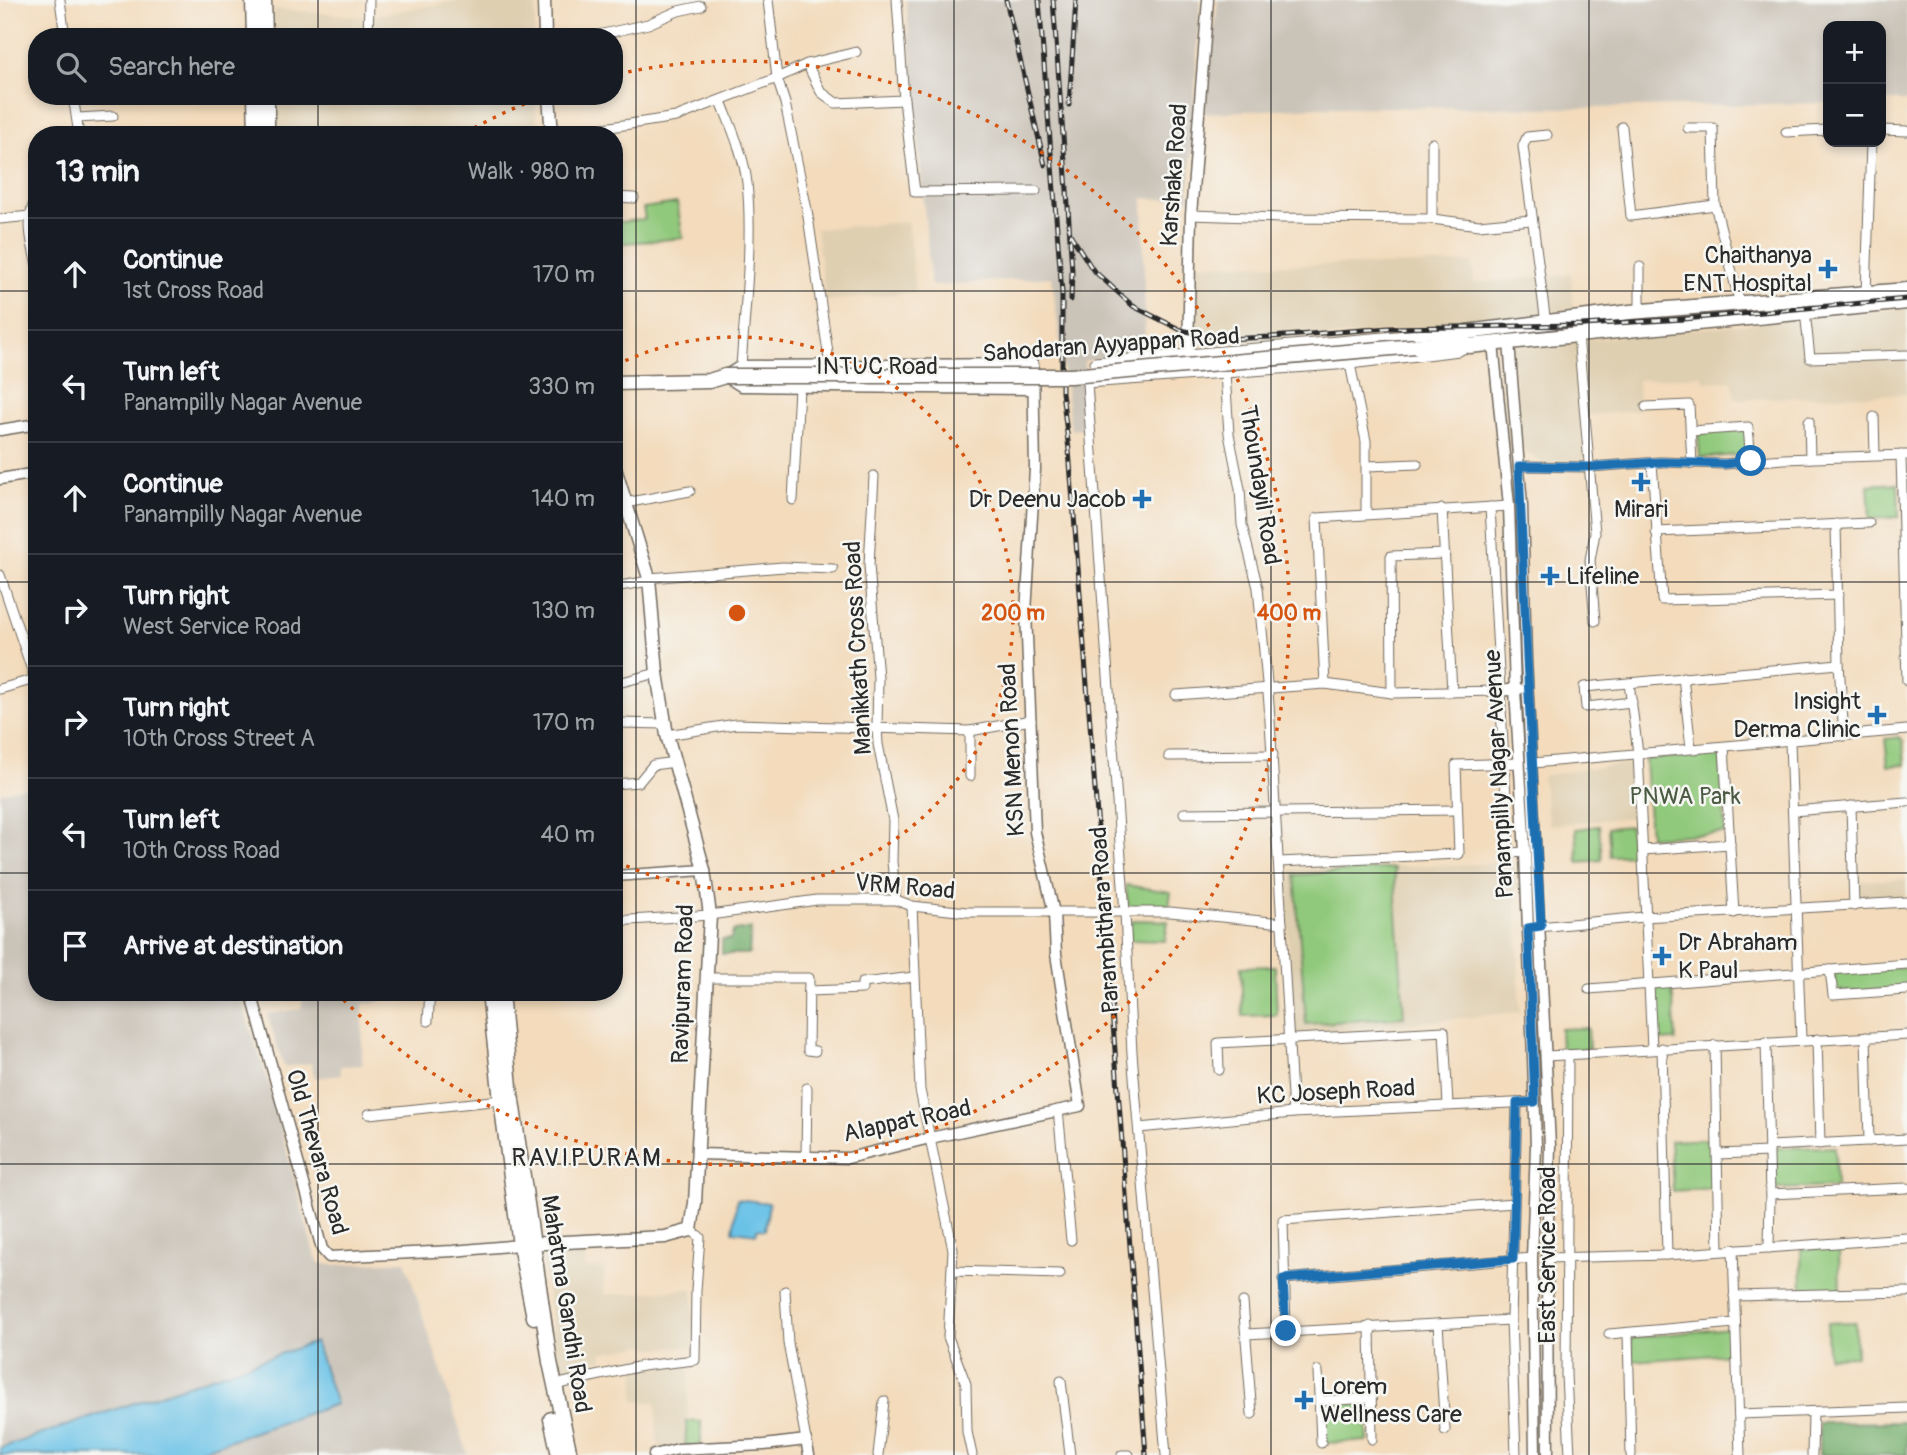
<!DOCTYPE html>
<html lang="en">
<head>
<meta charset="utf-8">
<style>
  :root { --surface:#171b24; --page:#20242c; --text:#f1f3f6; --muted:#9ea1a6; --line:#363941 }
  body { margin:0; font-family:Pangolin,sans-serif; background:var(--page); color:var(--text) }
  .controls { position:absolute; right:21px; top:21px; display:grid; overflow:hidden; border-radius:14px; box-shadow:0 4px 10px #0003 }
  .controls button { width:63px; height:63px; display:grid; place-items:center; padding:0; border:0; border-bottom:2px solid var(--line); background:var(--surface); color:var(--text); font:35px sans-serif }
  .stop { position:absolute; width:21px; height:21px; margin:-16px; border:5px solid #1f6fb2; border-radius:50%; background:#fff }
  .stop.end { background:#1f6fb2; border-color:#fff; box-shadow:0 2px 7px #0008 }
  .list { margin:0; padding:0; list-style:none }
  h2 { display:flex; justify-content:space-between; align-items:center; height:91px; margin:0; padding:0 28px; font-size:30px }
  h2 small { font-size:23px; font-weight:400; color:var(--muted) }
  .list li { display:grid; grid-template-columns:46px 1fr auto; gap:21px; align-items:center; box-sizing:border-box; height:112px; padding:0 28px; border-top:2px solid var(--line) }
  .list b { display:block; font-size:26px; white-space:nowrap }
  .list p { margin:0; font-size:23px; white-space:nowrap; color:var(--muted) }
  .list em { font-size:23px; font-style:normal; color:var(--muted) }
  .icon { flex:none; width:38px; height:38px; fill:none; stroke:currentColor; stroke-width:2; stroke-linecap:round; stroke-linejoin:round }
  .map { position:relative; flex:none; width:1907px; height:1455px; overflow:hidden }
  .search { position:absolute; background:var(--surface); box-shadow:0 4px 10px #0003; left:28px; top:28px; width:595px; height:77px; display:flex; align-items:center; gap:18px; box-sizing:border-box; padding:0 24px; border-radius:28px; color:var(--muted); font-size:26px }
  .panel { position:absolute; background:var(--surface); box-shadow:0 4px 10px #0003; left:28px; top:126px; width:595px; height:875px; border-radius:28px }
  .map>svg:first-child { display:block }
</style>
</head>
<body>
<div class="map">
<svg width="1907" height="1455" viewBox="0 0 1907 1455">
  <rect width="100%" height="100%" fill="#f6f6f2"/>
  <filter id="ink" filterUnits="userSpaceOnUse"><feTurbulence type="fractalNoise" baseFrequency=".0143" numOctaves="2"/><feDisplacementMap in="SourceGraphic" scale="14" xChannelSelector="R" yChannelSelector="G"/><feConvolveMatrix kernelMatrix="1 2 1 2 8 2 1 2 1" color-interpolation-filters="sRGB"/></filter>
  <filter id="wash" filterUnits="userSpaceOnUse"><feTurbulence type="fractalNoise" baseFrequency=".00686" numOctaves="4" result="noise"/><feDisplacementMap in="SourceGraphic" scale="28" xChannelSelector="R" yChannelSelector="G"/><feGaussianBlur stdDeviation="1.57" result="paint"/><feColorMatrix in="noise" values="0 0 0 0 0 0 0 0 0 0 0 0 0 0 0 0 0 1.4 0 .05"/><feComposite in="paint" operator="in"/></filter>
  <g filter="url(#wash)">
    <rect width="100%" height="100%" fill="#f3dbbc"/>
    <g fill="#dfcfb1">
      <polygon points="461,0 537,0 534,37 274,37 274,9 366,17"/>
      <polygon points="273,96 534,96 538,135 273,135"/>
      <polygon points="908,222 915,292 826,301 816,229"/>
      <polygon points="1472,263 1474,283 1571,274 1574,312 1475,325 1192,348 1195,264 1373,265"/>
      <polygon points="1907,308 1907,394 1735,399 1732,381 1704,382 1702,376 1637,380 1640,410 1581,416 1585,460 1543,463 1523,450 1511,347"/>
      <polygon points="1628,763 1635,817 1549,825 1542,776"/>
      <polygon points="1515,863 1520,1012 1292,1035 1285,870"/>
      <polygon points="1906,879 1907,893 1902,898 1864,900 1858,895 1857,881"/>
      <polygon points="583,1247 586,1269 604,1268 604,1295 693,1289 693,1347 647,1348 646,1345 602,1353 603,1359 559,1369 542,1259 553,1249"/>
      <polygon points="690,1364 685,1446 658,1450 656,1403 634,1401 636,1369"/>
    </g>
    <g fill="#cac3b8">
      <polygon points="906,0 1200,0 1189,200 1143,198 1145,354 1084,361 1085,428 1071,430 1052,277 931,286"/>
      <polygon points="1218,0 1907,0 1907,101 1881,101 1881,26 1828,26 1828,103 1586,108 1318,107 1204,113"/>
      <polygon points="37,784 37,992 238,992 269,1084 313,1250 319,1263 333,1265 405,1261 468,1455 0,1455 0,793"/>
      <polygon points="348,992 381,992 380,1002 363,1004 362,1065 340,1066 341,1075 315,1078 311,1063 284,1067 267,1014 301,1009 303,998"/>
    </g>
    <g fill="#91c97c" stroke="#5e7a54" stroke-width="2">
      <polygon points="677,203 683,238 614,244 614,223 645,219 643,208"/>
      <polygon points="1746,429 1748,454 1700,458 1698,433"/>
      <polygon points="1898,483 1899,517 1870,519 1868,485"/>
      <polygon points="1899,737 1903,741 1905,765 1888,766 1885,739"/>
      <polygon points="1721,755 1725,833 1650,837 1645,759"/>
      <polygon points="1599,826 1602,860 1578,862 1576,829"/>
      <polygon points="1630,826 1632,855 1610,856 1608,828"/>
      <polygon points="1394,868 1404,1017 1306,1024 1295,875"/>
      <polygon points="1126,885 1171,892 1169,907 1128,908"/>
      <polygon points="1134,920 1168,921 1165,941 1130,940 1129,925"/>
      <polygon points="1275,966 1277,1015 1243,1016 1241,967"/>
      <polygon points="1907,967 1907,988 1844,992 1836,989 1834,972"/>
      <polygon points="1672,987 1676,1040 1659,1041 1656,988"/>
      <polygon points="1588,1028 1589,1049 1561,1050 1560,1029"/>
      <polygon points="1711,1139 1714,1188 1673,1191 1670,1141"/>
      <polygon points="1835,1147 1836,1187 1774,1189 1773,1148"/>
      <polygon points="1839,1248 1840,1289 1802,1290 1801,1249"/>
      <polygon points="1855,1322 1856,1356 1828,1357 1827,1323"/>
      <polygon points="1729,1328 1731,1354 1633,1361 1631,1338"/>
      <polygon points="1366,1402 1368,1441 1326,1443 1324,1407 1328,1404"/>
      <polygon points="687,1421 701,1422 701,1445 685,1446"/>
    </g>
    <g fill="#74ad6c" stroke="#506c4c" stroke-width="2">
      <polygon points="751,929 749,954 722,954 722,940 731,939 733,931"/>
      <polygon points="1907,1422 1907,1455 1819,1455 1819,1423"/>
    </g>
    <g fill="#6ac2e7" stroke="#4a7689" stroke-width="2">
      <polygon points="737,1199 769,1203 765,1230 757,1229 756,1234 733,1231"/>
      <polygon points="315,1342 336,1404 186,1455 0,1455 0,1448"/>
    </g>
  </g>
  <g filter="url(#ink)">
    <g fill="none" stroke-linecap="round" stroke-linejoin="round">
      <g stroke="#71695e" stroke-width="11">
        <g id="minor">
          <polyline points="60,0 65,37"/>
          <polyline points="768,0 777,78 785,103 807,210 830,366"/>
          <polyline points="897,0 904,100 915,192 1036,191"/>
          <polyline points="368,37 369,0"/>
          <polyline points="589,37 648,24 678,11 701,6"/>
          <polyline points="807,64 856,52"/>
          <polyline points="73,96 79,135"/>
          <path d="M 721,101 C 731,127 744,155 747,183 C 753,240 745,308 741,366"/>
          <polyline points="77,118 113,116"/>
          <polyline points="1622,127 1631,216 1715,205"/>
          <polyline points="1688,128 1713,128 1715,205 1740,304"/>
          <polyline points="1881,130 1907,131"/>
          <polyline points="1786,132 1828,130"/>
          <polyline points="558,135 676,117 777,78 807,64 821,92 836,103 904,100"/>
          <path d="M 37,195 C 25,219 31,241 37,265"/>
          <polyline points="614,197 634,198"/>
          <polyline points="1191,215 1281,218 1432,219 1479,225 1531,220"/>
          <polyline points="0,219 30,216"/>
          <polyline points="1432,219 1432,143"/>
          <polyline points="1866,295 1871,142"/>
          <polyline points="1805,311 1810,358 1907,355"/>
          <polyline points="1640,312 1640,267"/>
          <polyline points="1546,324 1523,146 1527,137 1547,135"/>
          <polyline points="1578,335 1595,533 1590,560 1595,621"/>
          <polyline points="1350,364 1366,441 1366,514"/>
          <polyline points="1225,373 1229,434 1240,489 1242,525 1258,588 1269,704 1293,1113"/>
          <polyline points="1097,376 1095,362 1454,331 1466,332"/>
          <polyline points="1646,407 1689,405 1692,464"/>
          <polyline points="1874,417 1875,455"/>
          <polyline points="1809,421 1810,458"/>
          <polyline points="1691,431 1748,427 1751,461"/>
          <polyline points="1901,455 1907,681"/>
          <polyline points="1652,463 1662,600 1838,595"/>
          <polyline points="1367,466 1417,464"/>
          <polyline points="1519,466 1590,467 1660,462 1725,464 1783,459 1907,455"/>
          <polyline points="874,476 869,565 878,678 877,727 878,744 893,820 892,862 896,900"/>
          <polyline points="793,500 799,388"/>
          <polyline points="614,505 690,491"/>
          <polyline points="1490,507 1509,853 1525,852"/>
          <polyline points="1442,509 1452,692"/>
          <polyline points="1836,524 1839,664 1844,736"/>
          <polyline points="1656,532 1869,523"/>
          <polyline points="0,575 35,679 0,689"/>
          <polyline points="649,578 783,567 833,569"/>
          <polyline points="614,587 649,581"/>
          <polyline points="1683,677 1691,748"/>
          <polyline points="1629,683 1638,753 1652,1048"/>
          <polyline points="614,684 657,673"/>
          <polyline points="1325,684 1317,518 1509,506"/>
          <polyline points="1392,693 1391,556 1445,554"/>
          <polyline points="1176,695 1325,684 1392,693 1499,691"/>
          <polyline points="1632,702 1586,707 1584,687 1839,664"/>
          <polyline points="619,723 665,724"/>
          <polyline points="667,735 736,724 970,731 1031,720"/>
          <polyline points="1790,742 1801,1039"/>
          <polyline points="1724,747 1734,913"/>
          <polyline points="1169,756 1273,755"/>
          <polyline points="1533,763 1907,730"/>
          <polyline points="970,776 970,731"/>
          <polyline points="614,784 639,782 653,765 675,762"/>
          <polyline points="1851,806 1854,906"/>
          <polyline points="1793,811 1907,802"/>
          <polyline points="1184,813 1457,810"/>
          <polyline points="1643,850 1730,844"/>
          <polyline points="1279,862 1459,854 1456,765 1520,763"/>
          <polyline points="912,906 920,1090 953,1250 948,1337 966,1384 967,1432 972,1455"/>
          <polyline points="614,921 710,915 817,900 896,900 912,906 967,912 1170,912 1282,923"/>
          <polyline points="1528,928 1644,917 1907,902"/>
          <polyline points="1830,970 1833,995 1907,990"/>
          <polyline points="707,978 809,978 808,1050 815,1051"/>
          <polyline points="1589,989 1907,964"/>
          <polyline points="809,991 862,989 862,983 914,977"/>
          <polyline points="428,1021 430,992"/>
          <polyline points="1866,1037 1869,1141"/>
          <polyline points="1817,1039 1820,1144"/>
          <polyline points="1766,1042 1770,1194 1769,1248"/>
          <polyline points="1715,1045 1719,1250"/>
          <polyline points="1662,1048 1667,1255"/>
          <polyline points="1568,1055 1566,1375 1570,1455"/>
          <polyline points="1547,1056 1907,1035"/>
          <polyline points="1219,1070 1218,1043 1444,1031 1448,1105"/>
          <polyline points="1058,1110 1071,1240"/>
          <polyline points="369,1114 501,1100"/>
          <polyline points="1139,1128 1293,1113 1535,1102"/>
          <polyline points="1769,1146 1907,1139"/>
          <polyline points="1718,1154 1769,1152"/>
          <polyline points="806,1158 807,1088"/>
          <polyline points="1770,1194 1907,1188"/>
          <polyline points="1733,1249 1740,1455"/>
          <polyline points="1547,1258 1667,1255 1907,1238"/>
          <polyline points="952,1271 1060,1274"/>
          <polyline points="1283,1279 1532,1258"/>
          <polyline points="785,1291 788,1343 806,1440"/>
          <polyline points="1734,1296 1907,1292"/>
          <polyline points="1243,1302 1252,1414"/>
          <polyline points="1438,1324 1445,1430"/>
          <polyline points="1370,1326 1372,1439"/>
          <polyline points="1286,1331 1283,1220 1514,1203"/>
          <polyline points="1628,1333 1631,1455"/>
          <polyline points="1246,1334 1511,1320"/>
          <polyline points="1609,1334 1735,1323"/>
          <polyline points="1318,1371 1321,1443"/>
          <polyline points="1061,1381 1070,1455"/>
          <polyline points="554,1385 642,1366 695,1360 696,1290 700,1237 691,1230"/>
          <polyline points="1320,1401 1371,1398"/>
          <polyline points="1739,1414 1907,1408"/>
          <polyline points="878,1455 884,1401"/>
          <polyline points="1122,1455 1129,1455"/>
          <polyline points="1166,1455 1132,1053 1125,913 1087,383 1350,364 1459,351 1469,346"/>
          <polyline points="1516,1455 1511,1320 1517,1103"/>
          <polyline points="1812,1455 1813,1413"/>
        </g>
      </g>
      <g stroke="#71695e" stroke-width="13">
        <g id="tertiary">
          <polyline points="1509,342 1522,506 1526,658 1550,1146 1547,1258 1548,1455"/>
          <polyline points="1493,343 1509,506 1515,690 1525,852 1533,1057 1536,1146 1532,1258 1535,1455"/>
          <polyline points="1188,354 1191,215 1208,0"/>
          <polyline points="0,430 37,424"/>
          <polyline points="0,479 37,473"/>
          <polyline points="1499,691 1519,689"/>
          <polyline points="614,876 704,870"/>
          <polyline points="251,992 322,1249 329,1257 453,1251 520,1245"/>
          <polyline points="698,1154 848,1158 930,1138 1080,1106 1056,954 1054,913 1035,832 1026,612 1035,469 1033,364 741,366 725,376 741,386 1032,389"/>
          <polyline points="654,1455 678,1449 764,1445 806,1440 809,1455"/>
        </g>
      </g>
      <g stroke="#71695e" stroke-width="15">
        <g id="secondary">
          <polyline points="544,0 545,37"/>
          <polyline points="549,96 552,135"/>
          <polyline points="525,1244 665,1237 691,1230 695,1203 710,915 704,870 667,735 657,673 649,578 614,465"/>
        </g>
      </g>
      <g stroke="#71695e" stroke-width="17">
        <g id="primary">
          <polyline points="253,0 254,37"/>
          <polyline points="264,0 265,37"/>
          <polyline points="255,96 256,135"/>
          <polyline points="267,96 267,135"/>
          <polyline points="1457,341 1466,332 1630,312 1907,290"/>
          <polyline points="1415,346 1457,341 1469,346 1907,302"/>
          <polyline points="614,383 709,381 725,376"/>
          <polyline points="489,992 501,1100 520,1245 534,1317"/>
          <polyline points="501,992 510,1087 550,1362 570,1455"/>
          <polyline points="551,1419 559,1455"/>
        </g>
      </g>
      <use href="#minor" stroke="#fff" stroke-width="9"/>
      <use href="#tertiary" stroke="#fff" stroke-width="10"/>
      <use href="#secondary" stroke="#fff" stroke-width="12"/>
      <use href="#primary" stroke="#fff" stroke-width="14"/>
      <g stroke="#2b2b2b" stroke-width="5">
        <g id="rail">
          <polyline points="1006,0 1045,165"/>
          <polyline points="1039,0 1062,293 1062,392 1069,450 1146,1455"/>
          <polyline points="1053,0 1067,190 1072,271 1071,300"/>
          <polyline points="1069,105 1076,0"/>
          <polyline points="1070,234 1093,270 1133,306 1181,330 1225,339 1271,337 1389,328 1582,325 1684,319 1907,299"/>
        </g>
      </g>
      <use href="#rail" stroke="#f6f6f2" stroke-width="2.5" stroke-dasharray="8" stroke-linecap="butt"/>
      <g stroke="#71695e" stroke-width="17" stroke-linecap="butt">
        <polyline id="primary-bridge" points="725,376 1071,376 1415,346"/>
      </g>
      <use href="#primary-bridge" stroke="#fff" stroke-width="14"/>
    </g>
  </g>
  <g fill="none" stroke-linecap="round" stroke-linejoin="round" filter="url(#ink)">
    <polyline stroke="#1f6fb2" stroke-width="9" points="1286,1331 1283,1279 1513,1259 1517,1103 1535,1102 1528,928 1541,926 1527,658 1519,466 1590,467 1660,462 1725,464 1751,461"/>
  </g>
  <path fill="none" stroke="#2b2b2b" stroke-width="2" stroke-opacity="0.55" d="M 318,0 L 318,37M 636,0 L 636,1455M 954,0 L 954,1455M 1271,0 L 1271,1455M 1589,0 L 1589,1455M 318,96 L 318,135M 0,291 L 37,291M 614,291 L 1907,291M 0,582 L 37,582M 614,582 L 1907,582M 0,873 L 37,873M 614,873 L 1907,873M 318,992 L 318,1455M 0,1164 L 1907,1164"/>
  <g fill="none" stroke="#d5540f" stroke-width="3.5" stroke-dasharray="3.5 7">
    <path d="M616 365A276 276 0 1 1 616 861"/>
    <path d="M465 133A552 552 0 0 1 539 98M618 74A552 552 0 1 1 337 993"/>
  </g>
  <g fill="#1f6fb2" stroke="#f6f6f2" stroke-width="2.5">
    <path d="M1824.5 258.5h7v7h7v7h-7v7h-7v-7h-7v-7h7z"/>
    <path d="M1637.5 471.5h7v7h7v7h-7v7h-7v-7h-7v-7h7z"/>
    <path d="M1138.5 488.5h7v7h7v7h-7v7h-7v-7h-7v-7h7z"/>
    <path d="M1546.5 565.5h7v7h7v7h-7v7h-7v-7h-7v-7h7z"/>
    <path d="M1873.5 704.5h7v7h7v7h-7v7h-7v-7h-7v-7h7z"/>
    <path d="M1658.5 945.5h7v7h7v7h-7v7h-7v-7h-7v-7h7z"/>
    <path d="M1300.5 1389.5h7v7h7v7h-7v7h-7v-7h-7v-7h7z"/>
  </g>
  <g text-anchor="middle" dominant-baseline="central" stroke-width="5" stroke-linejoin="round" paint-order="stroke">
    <g font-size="24" fill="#2b2b2b" stroke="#f6f6f2">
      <text transform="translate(1174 175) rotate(-86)">Karshaka Road</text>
      <text transform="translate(1111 345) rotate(-4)">Sahodaran Ayyappan Road</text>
      <text x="877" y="366">INTUC Road</text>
      <text transform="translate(1260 485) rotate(81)">Thoundayil Road</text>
      <text transform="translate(858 648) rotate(-93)">Manikkath Cross Road</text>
      <text transform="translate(1012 750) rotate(-93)">KSN Menon Road</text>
      <text transform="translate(1499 774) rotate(-93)">Panampilly Nagar Avenue</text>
      <text transform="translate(905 887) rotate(5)">VRM Road</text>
      <text transform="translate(1105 920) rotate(-94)">Parambithara Road</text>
      <text transform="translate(683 984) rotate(-88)">Ravipuram Road</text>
      <text transform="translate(1336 1092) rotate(-3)">KC Joseph Road</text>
      <text transform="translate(907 1121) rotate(-12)">Alappat Road</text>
      <text transform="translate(317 1152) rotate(74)">Old Thevara Road</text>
      <text transform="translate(1547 1255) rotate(-90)">East Service Road</text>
      <text transform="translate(566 1304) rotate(81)">Mahatma Gandhi Road</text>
    </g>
    <g font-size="24" fill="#2b2b2b" stroke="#f6f6f2" text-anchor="end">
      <text x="1812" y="255">Chaithanya<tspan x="1812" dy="28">ENT Hospital</tspan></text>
      <text x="1126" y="499">Dr Deenu Jacob</text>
      <text x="1641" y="509" text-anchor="middle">Mirari</text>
      <text x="1566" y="576" text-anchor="start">Lifeline</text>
      <text x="1861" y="701">Insight<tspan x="1861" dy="28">Derma Clinic</tspan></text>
      <text x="1678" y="942" text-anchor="start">Dr Abraham<tspan x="1678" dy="28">K Paul</tspan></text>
      <text x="1320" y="1386" text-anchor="start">Lorem<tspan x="1320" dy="28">Wellness Care</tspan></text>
    </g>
    <g font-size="24" fill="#4a5a43" stroke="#f6f6f2">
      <text x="1685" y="796">PNWA Park</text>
    </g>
    <g font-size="26" letter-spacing="2" fill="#2b2b2b" stroke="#f6f6f2">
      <text x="587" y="1158">RAVIPURAM</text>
    </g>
  </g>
  <circle cx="737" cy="613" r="10" fill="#d5540f" stroke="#f6f6f2" stroke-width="3.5"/>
  <g font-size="21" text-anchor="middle" font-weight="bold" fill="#d5540f" stroke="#f6f6f2" stroke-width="5" stroke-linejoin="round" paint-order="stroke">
    <text x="1013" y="620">200 m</text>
    <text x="1289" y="620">400 m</text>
  </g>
</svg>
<div class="controls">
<button>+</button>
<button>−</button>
</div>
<div class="stop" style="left:1751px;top:461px"></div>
<div class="stop end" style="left:1286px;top:1331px"></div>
<div class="search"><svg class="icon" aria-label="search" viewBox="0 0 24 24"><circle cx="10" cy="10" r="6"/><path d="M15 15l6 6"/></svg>Search here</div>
<section class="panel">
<h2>13 min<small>Walk · 980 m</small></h2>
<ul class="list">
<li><svg class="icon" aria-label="ahead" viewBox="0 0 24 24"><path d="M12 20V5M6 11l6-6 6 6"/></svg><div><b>Continue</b><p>1st Cross Road</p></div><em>170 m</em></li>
<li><svg class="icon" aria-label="left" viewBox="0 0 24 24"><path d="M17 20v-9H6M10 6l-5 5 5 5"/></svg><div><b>Turn left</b><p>Panampilly Nagar Avenue</p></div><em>330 m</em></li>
<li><svg class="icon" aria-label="ahead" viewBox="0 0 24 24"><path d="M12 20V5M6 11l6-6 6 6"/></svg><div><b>Continue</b><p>Panampilly Nagar Avenue</p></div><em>140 m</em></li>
<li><svg class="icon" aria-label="right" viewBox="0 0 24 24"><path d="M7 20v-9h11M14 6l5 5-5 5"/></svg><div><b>Turn right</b><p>West Service Road</p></div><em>130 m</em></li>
<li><svg class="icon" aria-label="right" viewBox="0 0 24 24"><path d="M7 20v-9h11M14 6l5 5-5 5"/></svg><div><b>Turn right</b><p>10th Cross Street A</p></div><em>170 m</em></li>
<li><svg class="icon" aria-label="left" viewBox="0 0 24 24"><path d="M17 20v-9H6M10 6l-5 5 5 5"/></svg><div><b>Turn left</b><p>10th Cross Road</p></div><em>40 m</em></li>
<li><svg class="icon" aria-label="arrive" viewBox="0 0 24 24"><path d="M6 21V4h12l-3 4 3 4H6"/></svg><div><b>Arrive at destination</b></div></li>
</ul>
</section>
</div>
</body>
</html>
